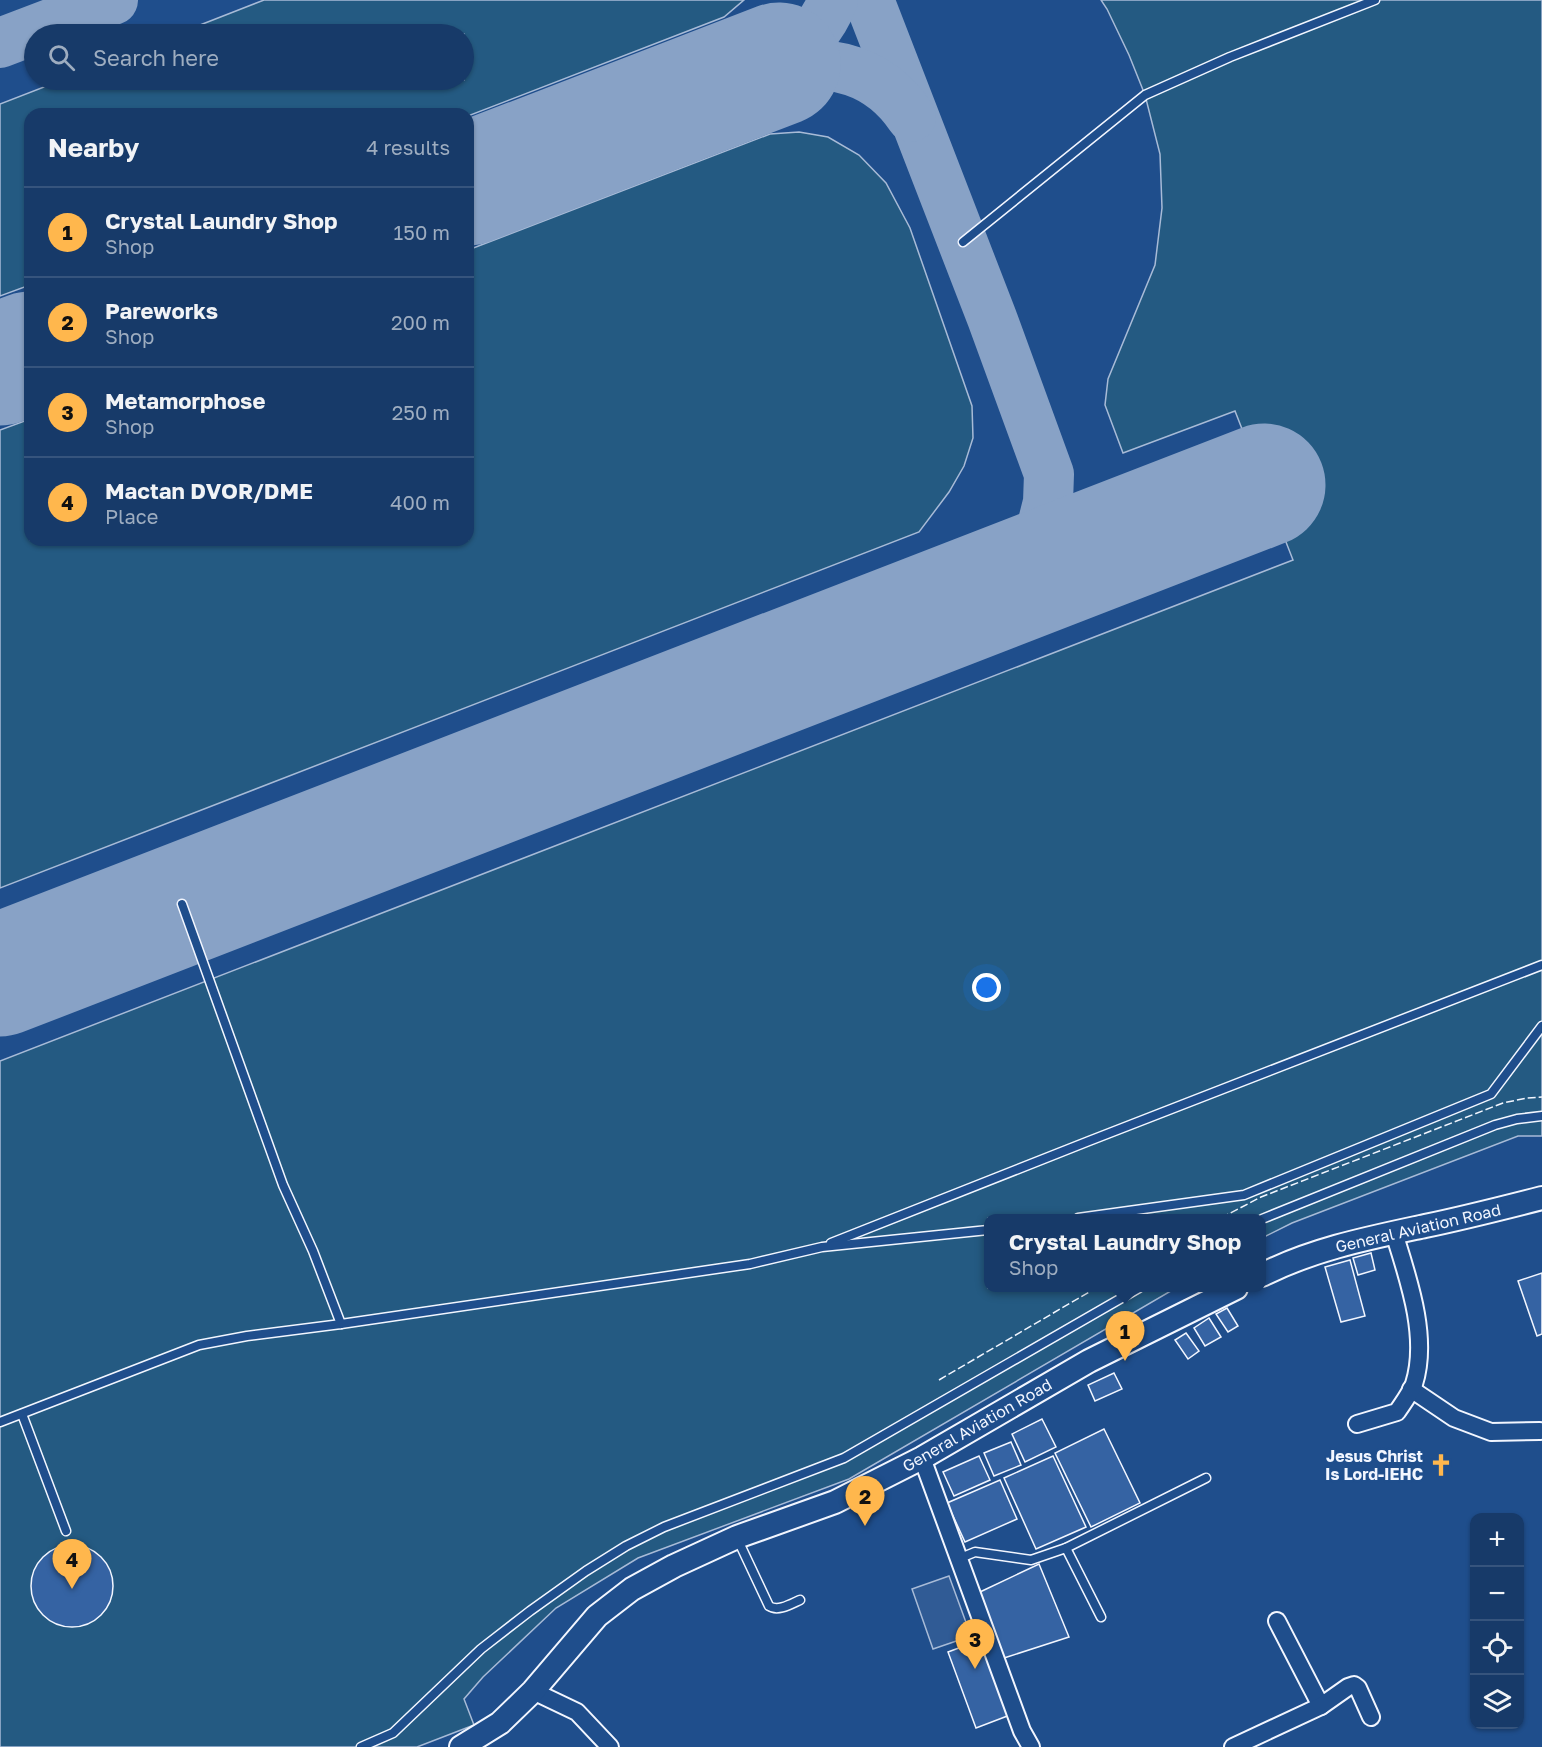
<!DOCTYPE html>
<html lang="en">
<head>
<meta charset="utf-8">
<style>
  :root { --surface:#173a69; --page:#244571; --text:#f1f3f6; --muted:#9eadc0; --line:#36547d; --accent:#ffb74d }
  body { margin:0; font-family:"Golos Text",sans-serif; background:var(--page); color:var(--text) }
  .controls { position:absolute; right:18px; bottom:18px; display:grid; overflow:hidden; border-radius:12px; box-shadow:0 2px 4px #0004 }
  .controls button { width:54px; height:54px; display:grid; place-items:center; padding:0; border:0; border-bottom:2px solid var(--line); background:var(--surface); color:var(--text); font:30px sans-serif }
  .you { position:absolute; left:987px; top:988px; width:21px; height:21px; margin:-15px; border:4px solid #fff; border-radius:50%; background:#1a73e8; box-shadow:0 0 0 9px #1a73e833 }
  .badge { display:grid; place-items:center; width:39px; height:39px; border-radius:50%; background:var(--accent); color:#111; font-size:20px; font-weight:700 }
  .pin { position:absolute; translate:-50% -50px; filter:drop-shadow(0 2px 3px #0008) }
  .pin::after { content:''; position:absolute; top:32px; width:21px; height:18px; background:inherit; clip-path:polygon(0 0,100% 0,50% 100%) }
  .popup { position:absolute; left:984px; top:1214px; width:282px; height:78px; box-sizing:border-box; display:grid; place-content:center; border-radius:12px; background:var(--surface); filter:drop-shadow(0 2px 4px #0005); font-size:20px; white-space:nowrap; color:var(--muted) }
  .popup b { font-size:22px; color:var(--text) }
  .popup::after { content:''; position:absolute; left:50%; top:100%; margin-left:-12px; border:12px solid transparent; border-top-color:var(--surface) }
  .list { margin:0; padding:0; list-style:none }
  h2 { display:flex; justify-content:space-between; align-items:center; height:78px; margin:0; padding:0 24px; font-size:26px }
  h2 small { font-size:20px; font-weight:400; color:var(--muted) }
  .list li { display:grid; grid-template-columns:39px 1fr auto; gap:18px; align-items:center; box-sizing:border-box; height:90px; padding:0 24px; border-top:2px solid var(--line) }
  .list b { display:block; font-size:22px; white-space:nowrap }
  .list p { margin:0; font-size:20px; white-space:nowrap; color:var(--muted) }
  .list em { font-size:20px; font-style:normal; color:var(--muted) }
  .icon { flex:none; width:33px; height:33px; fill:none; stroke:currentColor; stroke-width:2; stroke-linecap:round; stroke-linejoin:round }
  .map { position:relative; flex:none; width:1542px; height:1747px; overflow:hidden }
  .search { position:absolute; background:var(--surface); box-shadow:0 2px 4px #0004; left:24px; top:24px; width:450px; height:66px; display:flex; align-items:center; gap:15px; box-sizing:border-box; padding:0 21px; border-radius:33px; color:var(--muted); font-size:22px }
  .panel { position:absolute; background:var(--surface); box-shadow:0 2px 4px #0004; left:24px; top:108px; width:450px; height:438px; border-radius:18px }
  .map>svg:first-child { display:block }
</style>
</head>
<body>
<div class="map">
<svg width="1542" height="1747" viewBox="0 0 1542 1747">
  <rect width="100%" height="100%" fill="#1f4e8c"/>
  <g fill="#245a82" stroke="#a8bbd7" stroke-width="1.5">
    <polygon points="264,0 744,0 724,17 468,116 468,114 30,114 30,285 0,296 0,104 62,80 464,80 464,34 177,34"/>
    <polygon points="1101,0 1542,0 1542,1136 1518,1136 1292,1223 1262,1238 1262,1218 988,1218 988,1288 1176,1288 849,1479 638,1558 556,1608 483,1677 464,1699 474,1725 417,1747 0,1747 0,1061 1293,560 1235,411 1123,453 1105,405 1108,379 1155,265 1162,208 1160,154 1145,95 1129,55 1107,9"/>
    <polygon points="799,132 828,137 859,155 886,183 910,228 972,406 973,438 964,466 949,492 919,532 0,888 0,430 30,419 30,540 468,540 468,250 770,134"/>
  </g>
  <polygon fill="#305b95" stroke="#a8bbd7" stroke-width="1.5" points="949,1576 971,1636 933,1649 912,1589"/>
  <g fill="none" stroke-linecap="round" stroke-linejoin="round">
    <g stroke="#88a2c6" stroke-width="50">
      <polyline points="869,0 992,318 1049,474 1048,502 1042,526 1031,549 1002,581 980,595"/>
      <polyline points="0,43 113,0"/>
      <path d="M 779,64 C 833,61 879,69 911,117"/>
      <path d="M 779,64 C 804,47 822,28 833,0"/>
      <polyline points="0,972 10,971"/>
    </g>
    <g stroke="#88a2c6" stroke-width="123">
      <polyline points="468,184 779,64"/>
      <polyline points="0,364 30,353"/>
      <polyline points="0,975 1264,485"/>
    </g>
  </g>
  <g fill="#3563a3" stroke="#f2f6ff" stroke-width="1.5">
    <polygon points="1371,1253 1375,1270 1358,1275 1353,1258"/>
    <polygon points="1350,1260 1365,1316 1341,1322 1325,1267"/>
    <polygon points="1542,1273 1542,1334 1537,1336 1518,1281"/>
    <polygon points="1227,1308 1238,1326 1228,1332 1216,1314"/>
    <polygon points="1209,1318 1221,1337 1205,1346 1194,1328"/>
    <polygon points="1186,1333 1199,1351 1188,1359 1175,1340"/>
    <polygon points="1114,1373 1122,1389 1095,1401 1088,1385"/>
    <polygon points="1042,1419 1056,1447 1025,1462 1012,1434"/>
    <polygon points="1104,1429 1140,1503 1091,1527 1055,1453"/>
    <polygon points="1011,1442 1021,1465 994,1476 984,1453"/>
    <polygon points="979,1456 990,1480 954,1496 943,1472"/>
    <polygon points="1053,1456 1086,1527 1036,1549 1004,1478"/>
    <polygon points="1000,1480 1017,1519 965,1542 947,1503"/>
    <circle cx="72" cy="1586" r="41"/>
    <polygon points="1039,1564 1069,1637 1004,1658 980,1592"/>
    <polygon points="983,1639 1010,1715 976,1728 948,1652"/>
  </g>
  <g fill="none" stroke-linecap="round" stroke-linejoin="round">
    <g stroke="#f2f6ff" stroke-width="11">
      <g id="service">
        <polyline points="963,242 1145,95 1230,57 1375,0"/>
        <polyline points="182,904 283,1185 313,1251 341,1324"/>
        <polyline points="1078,1218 1244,1195 1491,1094 1542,1026"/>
        <polyline points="1262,1219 1495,1125 1517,1119 1542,1116"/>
        <polyline points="831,1243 1089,1141 1542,965"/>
        <polyline points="22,1414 66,1531"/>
        <polyline points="0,1422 199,1345 247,1336 341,1324 750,1264 822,1247 988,1230"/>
        <path d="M 737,1538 L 769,1606 C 778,1612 791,1604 800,1600"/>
        <polyline points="1066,1548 1101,1617"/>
        <polyline points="958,1559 975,1552 1031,1560 1066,1548 1206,1478"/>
        <polyline points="361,1747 393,1733 481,1649 530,1611 586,1571 626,1546 664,1527 844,1458 1139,1288"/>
      </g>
    </g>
    <g stroke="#f2f6ff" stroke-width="20">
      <g id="minor">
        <polyline points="1411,1389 1454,1418 1491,1432 1540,1431"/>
        <path d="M 1357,1424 L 1397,1412 C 1403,1403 1410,1394 1414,1384 C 1429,1337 1408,1278 1394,1233"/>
        <polyline points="922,1458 1022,1731 1031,1747"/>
        <polyline points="1277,1621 1321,1706"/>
        <polyline points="533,1691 577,1712 610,1747"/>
        <polyline points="1233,1747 1321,1706 1348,1687 1354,1685 1358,1688 1371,1717"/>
      </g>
    </g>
    <g stroke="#f2f6ff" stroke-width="26">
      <g id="secondary">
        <path d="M 1262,1275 C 1313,1249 1369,1238 1425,1226 C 1464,1218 1503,1208 1542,1198"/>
        <polyline points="461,1747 500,1723 533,1691 597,1616 632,1589 674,1566 737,1537 835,1502 922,1458 1089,1361 1236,1288"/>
      </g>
    </g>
    <use href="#service" stroke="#1f4e8c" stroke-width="8"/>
    <use href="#minor" stroke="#1f4e8c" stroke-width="16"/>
    <use href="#secondary" stroke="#1f4e8c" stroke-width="22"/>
    <g stroke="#f2f6ff" stroke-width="1.5" stroke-dasharray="8 3" stroke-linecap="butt">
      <polyline points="1221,1218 1261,1197 1503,1103 1527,1098 1542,1097"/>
      <polyline points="939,1380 1096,1288"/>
    </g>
  </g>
  <defs>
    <g id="church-bare" transform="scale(1.8)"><path d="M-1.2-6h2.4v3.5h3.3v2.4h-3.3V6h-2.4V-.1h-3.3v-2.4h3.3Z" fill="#ffb74d" stroke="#1f4e8c" stroke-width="2.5" paint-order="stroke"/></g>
  </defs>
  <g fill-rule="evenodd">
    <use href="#church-bare" x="1441" y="1465"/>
  </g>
  <g text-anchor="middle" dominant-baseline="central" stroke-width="4.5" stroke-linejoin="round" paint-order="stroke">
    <g font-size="16" fill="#f2f6ff" stroke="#1f4e8c">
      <text transform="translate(1418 1228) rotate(-13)">General Aviation Road</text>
      <text transform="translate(977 1425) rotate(-30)">General Aviation Road</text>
    </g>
    <g font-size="16" font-weight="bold" fill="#f2f6ff" stroke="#1f4e8c" text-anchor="end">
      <text x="1423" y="1456">Jesus Christ<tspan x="1423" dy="18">Is Lord-IEHC</tspan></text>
    </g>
  </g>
</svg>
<div class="controls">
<button>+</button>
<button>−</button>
<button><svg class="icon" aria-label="locate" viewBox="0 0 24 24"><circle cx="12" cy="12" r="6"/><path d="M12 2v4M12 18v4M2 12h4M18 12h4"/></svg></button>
<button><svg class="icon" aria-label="layers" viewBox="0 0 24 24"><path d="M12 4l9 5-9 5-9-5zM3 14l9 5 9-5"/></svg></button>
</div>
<div class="you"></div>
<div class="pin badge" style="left:1125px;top:1361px">1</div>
<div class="popup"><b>Crystal Laundry Shop</b>Shop</div>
<div class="pin badge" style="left:865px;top:1526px">2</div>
<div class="pin badge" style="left:975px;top:1669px">3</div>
<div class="pin badge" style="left:72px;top:1589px">4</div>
<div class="search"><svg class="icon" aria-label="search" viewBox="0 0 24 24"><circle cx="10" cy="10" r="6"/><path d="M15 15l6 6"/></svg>Search here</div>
<section class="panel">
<h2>Nearby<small>4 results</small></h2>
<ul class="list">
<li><span class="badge">1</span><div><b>Crystal Laundry Shop</b><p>Shop</p></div><em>150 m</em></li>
<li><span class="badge">2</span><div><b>Pareworks</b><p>Shop</p></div><em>200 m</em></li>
<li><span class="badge">3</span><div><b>Metamorphose</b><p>Shop</p></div><em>250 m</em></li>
<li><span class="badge">4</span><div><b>Mactan DVOR/DME</b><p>Place</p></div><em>400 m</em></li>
</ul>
</section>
</div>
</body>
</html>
